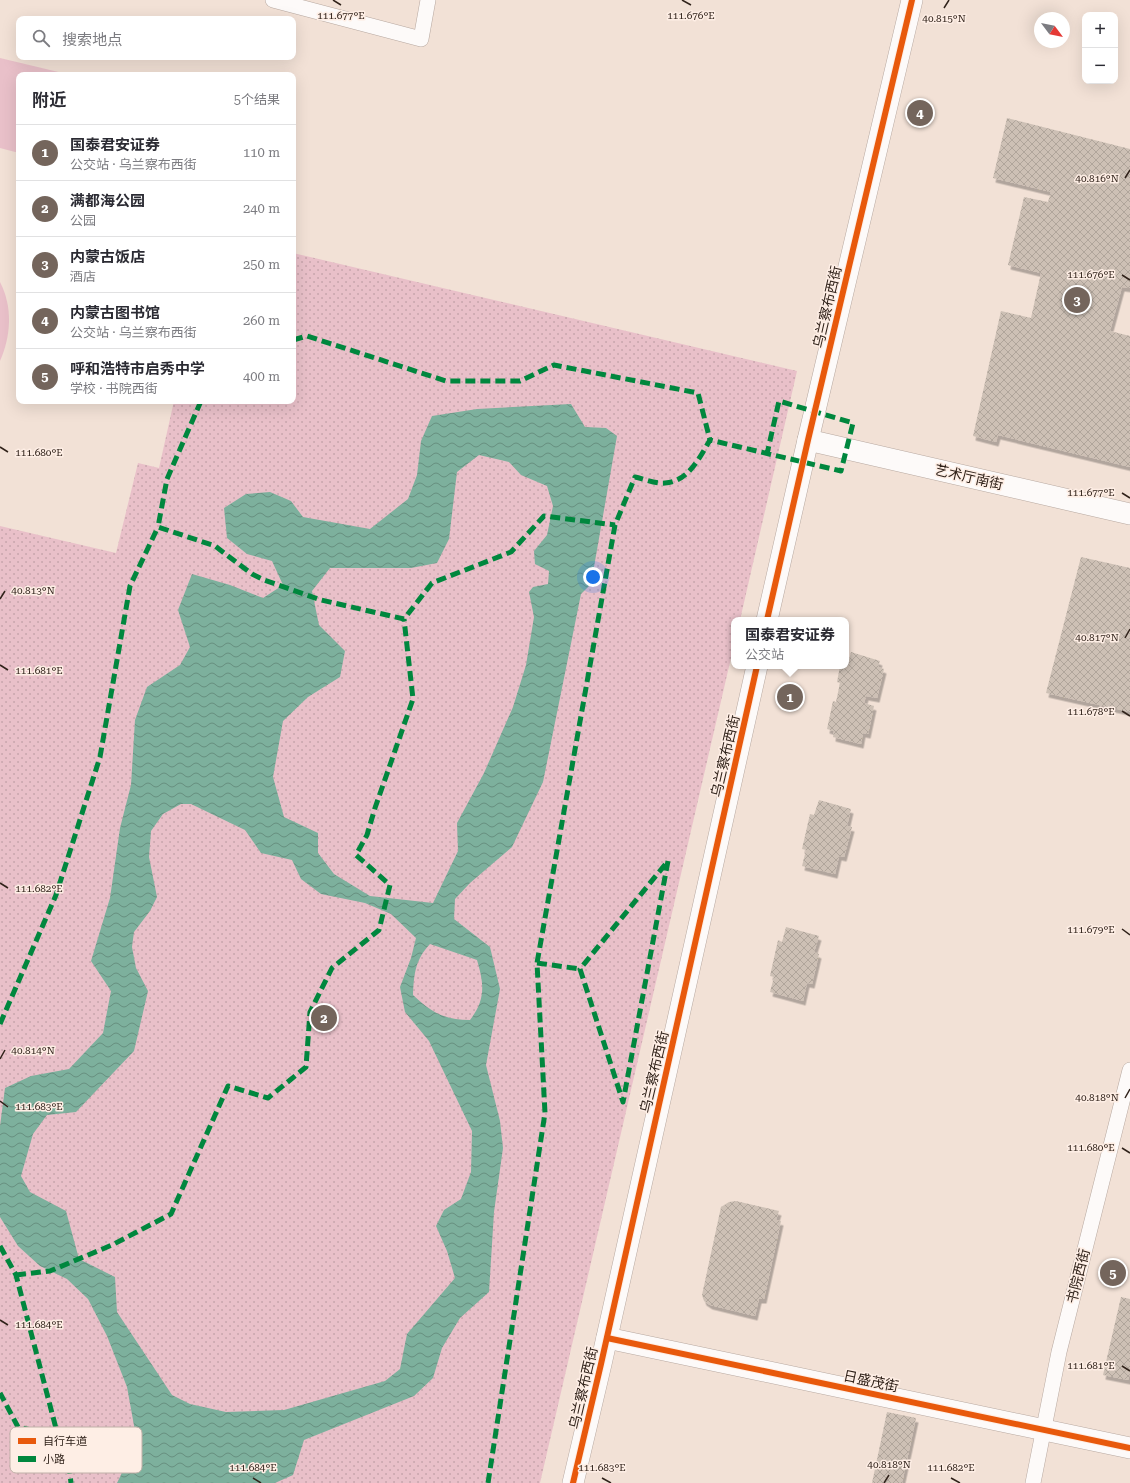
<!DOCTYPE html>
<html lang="zh">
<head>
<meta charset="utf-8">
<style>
  :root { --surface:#fff; --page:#f2f2f3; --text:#2b2b33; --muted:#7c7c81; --line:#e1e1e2; --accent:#74655c }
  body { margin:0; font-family:"Roboto Serif","Noto Sans SC",serif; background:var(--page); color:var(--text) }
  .controls { position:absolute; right:12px; top:12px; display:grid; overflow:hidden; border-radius:8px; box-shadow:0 4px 16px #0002 }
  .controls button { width:36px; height:36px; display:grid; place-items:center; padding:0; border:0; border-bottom:1px solid var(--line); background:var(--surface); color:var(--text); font:20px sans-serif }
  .compass { position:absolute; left:1034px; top:12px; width:36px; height:36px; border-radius:50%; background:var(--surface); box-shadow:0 4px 16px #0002; rotate:122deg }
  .you { position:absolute; left:593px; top:577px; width:14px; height:14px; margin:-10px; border:3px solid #fff; border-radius:50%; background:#1a73e8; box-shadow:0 0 0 6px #1a73e833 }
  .badge { display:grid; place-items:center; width:26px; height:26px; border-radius:50%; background:var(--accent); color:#fff; font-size:13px; font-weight:700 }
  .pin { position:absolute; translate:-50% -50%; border:2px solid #fff; box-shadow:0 1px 4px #0006 }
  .popup { position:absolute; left:731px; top:617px; width:118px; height:52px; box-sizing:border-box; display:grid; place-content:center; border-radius:8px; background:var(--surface); filter:drop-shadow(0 1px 3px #0005); font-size:13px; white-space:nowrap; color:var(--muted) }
  .popup b { font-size:15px; color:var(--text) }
  .popup::after { content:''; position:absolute; left:50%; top:100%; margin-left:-8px; border:8px solid transparent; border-top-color:var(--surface) }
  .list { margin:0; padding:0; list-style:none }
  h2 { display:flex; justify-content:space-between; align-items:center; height:52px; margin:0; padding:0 16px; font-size:17px }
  h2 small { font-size:13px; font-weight:400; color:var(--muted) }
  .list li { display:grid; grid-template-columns:26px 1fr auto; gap:12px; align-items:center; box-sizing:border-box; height:56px; padding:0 16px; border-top:1px solid var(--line) }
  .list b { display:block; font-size:15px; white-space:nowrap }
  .list p { margin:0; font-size:13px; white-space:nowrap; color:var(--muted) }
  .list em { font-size:13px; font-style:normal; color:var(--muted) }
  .icon { flex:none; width:22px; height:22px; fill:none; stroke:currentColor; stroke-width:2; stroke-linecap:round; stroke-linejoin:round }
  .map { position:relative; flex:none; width:1130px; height:1483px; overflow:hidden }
  .search { position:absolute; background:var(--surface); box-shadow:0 4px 16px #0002; left:16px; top:16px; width:280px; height:44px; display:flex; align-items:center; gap:10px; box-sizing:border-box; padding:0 14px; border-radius:8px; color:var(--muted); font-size:15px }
  .panel { position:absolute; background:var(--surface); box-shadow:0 4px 16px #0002; left:16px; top:72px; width:280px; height:332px; border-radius:8px }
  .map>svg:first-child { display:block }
</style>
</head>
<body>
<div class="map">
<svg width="1130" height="1483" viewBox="0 0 1130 1483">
  <defs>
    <pattern id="park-dots" width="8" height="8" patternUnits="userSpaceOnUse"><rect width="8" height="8" fill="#e9c0c9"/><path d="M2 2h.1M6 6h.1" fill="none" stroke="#c8a5ac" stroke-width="1.8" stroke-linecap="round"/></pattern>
    <pattern id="water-waves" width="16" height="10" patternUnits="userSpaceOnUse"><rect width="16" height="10" fill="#7db09d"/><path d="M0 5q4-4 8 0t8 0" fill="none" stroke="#678f7f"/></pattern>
    <pattern id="building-cross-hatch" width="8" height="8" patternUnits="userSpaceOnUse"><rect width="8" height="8" fill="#cdc0b5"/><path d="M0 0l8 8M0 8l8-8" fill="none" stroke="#b0a59b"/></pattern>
    <filter id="shadow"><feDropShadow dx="2.5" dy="4.5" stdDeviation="0" flood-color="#0004"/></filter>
  </defs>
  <rect width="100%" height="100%" fill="#f2e1d6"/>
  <polygon fill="url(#park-dots)" points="293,253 797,371 740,620 734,620 734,645 540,1483 0,1483 0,526 116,553 138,463 159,468 174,401 293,401"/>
  <g fill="#e9c0c9">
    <polygon points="0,58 71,75 19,75 19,153 0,148"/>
    <path d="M 0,282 C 13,307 11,336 0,361 Z"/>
  </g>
  <path fill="url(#water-waves)" fill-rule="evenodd" d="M 571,404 L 585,427 L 606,428 L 617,436 L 591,584 L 581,594 L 543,782 L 512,847 L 470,883 L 455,899 L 454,919 L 490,947 L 500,989 L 486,1065 L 500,1121 L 503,1148 L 494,1212 L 489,1292 L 460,1318 L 442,1348 L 433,1378 L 414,1396 L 304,1440 L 293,1475 L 275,1483 L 117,1483 L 137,1442 L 127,1387 L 107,1336 L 88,1299 L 67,1279 L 40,1266 L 18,1246 L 0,1217 L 0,1126 L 5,1088 L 31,1076 L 69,1069 L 103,1033 L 111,991 L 91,961 L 110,898 L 120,828 L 131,785 L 135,720 L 147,687 L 180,665 L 190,647 L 178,610 L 192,574 L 230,585 L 263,598 L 283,585 L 272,561 L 247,554 L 227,538 L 224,508 L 246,494 L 270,492 L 291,501 L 303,517 L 370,529 L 408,499 L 417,475 L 421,441 L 432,416 L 477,409 ZM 479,455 L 509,462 L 521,475 L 547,486 L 553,506 L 547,535 L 534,551 L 535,564 L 549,571 L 548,584 L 533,587 L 529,592 L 534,617 L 526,665 L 513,707 L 484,773 L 457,823 L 458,851 L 433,903 L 370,896 L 334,874 L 318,853 L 318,833 L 284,817 L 273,777 L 283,721 L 308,697 L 340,677 L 345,651 L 319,625 L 312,591 L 330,568 L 411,568 L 437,563 L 449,539 L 457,472 ZM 181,804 L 191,804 L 245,830 L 261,853 L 292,860 L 301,879 L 321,894 L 365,903 L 391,914 L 416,938 L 411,958 L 400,987 L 405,1012 L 429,1041 L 472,1131 L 471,1172 L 461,1199 L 444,1210 L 436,1226 L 447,1251 L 455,1278 L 407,1334 L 400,1369 L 385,1381 L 284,1410 L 226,1412 L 190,1404 L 172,1395 L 117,1312 L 115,1277 L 79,1259 L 66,1211 L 30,1192 L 21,1176 L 33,1134 L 47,1115 L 76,1112 L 134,1051 L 148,991 L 136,968 L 132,947 L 134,932 L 150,911 L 157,897 L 149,857 L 151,831 L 163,814 ZM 430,944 L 477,960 C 484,984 486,999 470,1020 C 444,1020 431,1012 413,995 C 414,974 415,960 430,944 Z"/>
  <g fill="url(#building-cross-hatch)" filter="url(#shadow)">
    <polygon points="1007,118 1130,149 1130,288 1122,287 1110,331 1130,336 1130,467 998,435 996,442 973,436 1001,311 1031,318 1041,273 1008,265 1024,197 1048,202 1051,192 993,178"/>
    <polygon points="1081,557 1130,568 1130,712 1046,693"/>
    <polygon points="851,652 880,661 878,667 884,669 877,698 866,696 864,703 874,706 868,734 863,733 861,744 833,737 834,731 827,729 833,701 836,702 840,683 837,682 840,666 846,666 846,659 849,660"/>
    <polygon points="819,800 851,809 847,826 852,827 844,857 839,856 835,874 802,866 806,850 802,849 810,814 814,815"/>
    <polygon points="786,927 819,936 814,952 819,954 812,984 807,983 803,1001 770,992 774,977 770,976 778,940 782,942"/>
    <polygon points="736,1201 779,1211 776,1220 781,1221 764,1299 759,1299 755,1316 710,1305 704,1301 702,1295 721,1207 729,1202"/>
    <polygon points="1121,1297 1130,1299 1130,1373 1128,1380 1103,1375"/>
    <polygon points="887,1412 916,1418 902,1483 872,1483"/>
  </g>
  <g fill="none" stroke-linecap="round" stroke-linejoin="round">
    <g stroke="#b7a8a0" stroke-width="16">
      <g id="street">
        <polyline points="273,0 421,39 428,0"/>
        <polyline points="1033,1483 1059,1352 1130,1070"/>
      </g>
    </g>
    <g stroke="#b7a8a0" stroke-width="22">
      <g id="secondary">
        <polyline points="808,440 1130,514"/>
        <polyline points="767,620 808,440 912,0"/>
        <polyline points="607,1338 1130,1448"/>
        <polyline points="573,1483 601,1364 757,666"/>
      </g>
    </g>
    <use href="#street" stroke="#fdfaf9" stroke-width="15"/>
    <use href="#secondary" stroke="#fdfaf9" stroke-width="21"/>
    <g stroke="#00873e" stroke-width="5" stroke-dasharray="10 5" stroke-linecap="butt">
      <polyline points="293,340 307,336 446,381 520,381 554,365 698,393 710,440"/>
      <polyline points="201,401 167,479 158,527 215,546 252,574 264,580 321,600 404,619 432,583 511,552 544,516 615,525"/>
      <polygon points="668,861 623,1102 580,969"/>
      <polyline points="537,963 580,969"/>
      <polyline points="0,1024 56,895 100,757 130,586 158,527"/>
      <polyline points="0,1246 16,1275 58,1436 18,1427 0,1393"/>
      <polyline points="16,1275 50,1271 112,1245 171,1214 228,1086 268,1098 306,1067 310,1012 332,968 379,930 390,885 356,855 367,835 375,808 413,699 404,619"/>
      <polyline points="58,1436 68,1457 71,1483"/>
      <path d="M 488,1483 L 545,1113 L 537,963 L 615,525 L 635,477 C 644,479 656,484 665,483 C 688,482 700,457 710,440 L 841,471 L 853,423 L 779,401 L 767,454"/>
    </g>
    <g stroke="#feeee5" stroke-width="8">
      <g id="cycleway">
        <polyline points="767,620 808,440 912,0"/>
        <polyline points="607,1338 1130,1448"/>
        <polyline points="573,1483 601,1364 757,666"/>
      </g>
    </g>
    <use href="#cycleway" stroke="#e8590c" stroke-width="6"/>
  </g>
  <path fill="none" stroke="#30221a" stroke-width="1.5" d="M 333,0 L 341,5M 682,0 L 691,5M 944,8 L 949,0M 1125,178 L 1130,170M 1122,275 L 1130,280M 0,447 L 8,452M 1122,493 L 1130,498M 0,599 L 5,591M 1125,638 L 1130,629M 0,665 L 8,670M 1122,711 L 1130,716M 0,883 L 8,888M 1122,929 L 1130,935M 0,1059 L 5,1050M 1125,1098 L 1130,1089M 0,1101 L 8,1107M 1122,1148 L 1130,1153M 0,1320 L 8,1325M 1122,1366 L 1130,1371M 253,1478 L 261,1483M 602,1478 L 611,1483M 951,1478 L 960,1483M 884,1483 L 889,1475"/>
  <g text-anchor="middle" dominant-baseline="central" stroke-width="3" stroke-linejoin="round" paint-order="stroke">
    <g font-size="14" fill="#30221a" stroke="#feeee5">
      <text transform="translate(827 307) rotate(-77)">乌兰察布西街</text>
      <text transform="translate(969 477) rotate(13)">艺术厅南街</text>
      <text transform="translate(725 756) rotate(-77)">乌兰察布西街</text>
      <text transform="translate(654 1072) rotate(-77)">乌兰察布西街</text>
      <text transform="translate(1078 1276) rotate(-76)">书院西街</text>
      <text transform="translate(871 1381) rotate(12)">日盛茂街</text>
      <text transform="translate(583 1388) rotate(-77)">乌兰察布西街</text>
    </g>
  </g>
  <rect x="10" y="1427" width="132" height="46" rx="6" fill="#feeee5" stroke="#c0b1a8" stroke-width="1"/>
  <rect x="18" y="1438" width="18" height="6" fill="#e8590c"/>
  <rect x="18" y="1456" width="18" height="6" fill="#00873e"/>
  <g font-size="11" fill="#30221a">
    <text x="43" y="1445">自行车道</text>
    <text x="43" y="1463">小路</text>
  </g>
  <g font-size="10" text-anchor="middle" fill="#30221a" stroke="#feeee5" stroke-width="3" stroke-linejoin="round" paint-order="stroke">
    <text x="341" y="19">111.677°E</text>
    <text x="691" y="19">111.676°E</text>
    <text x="944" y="22">40.815°N</text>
    <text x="1097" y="182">40.816°N</text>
    <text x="1091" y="278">111.676°E</text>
    <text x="39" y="456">111.680°E</text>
    <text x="1091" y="496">111.677°E</text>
    <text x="33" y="594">40.813°N</text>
    <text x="1097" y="641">40.817°N</text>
    <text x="39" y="674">111.681°E</text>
    <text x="1091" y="715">111.678°E</text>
    <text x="39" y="892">111.682°E</text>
    <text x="1091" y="933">111.679°E</text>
    <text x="33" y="1054">40.814°N</text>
    <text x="1097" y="1101">40.818°N</text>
    <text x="39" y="1110">111.683°E</text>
    <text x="1091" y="1151">111.680°E</text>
    <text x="39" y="1328">111.684°E</text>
    <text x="1091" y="1369">111.681°E</text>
    <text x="889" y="1468">40.818°N</text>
    <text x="253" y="1471">111.684°E</text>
    <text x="602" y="1471">111.683°E</text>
    <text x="951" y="1471">111.682°E</text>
  </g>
</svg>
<div class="controls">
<button>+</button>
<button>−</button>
</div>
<svg class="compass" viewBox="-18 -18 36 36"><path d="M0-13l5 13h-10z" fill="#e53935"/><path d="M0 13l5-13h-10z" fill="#7c7c81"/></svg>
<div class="you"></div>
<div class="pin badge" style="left:790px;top:697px">1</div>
<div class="popup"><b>国泰君安证券</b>公交站</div>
<div class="pin badge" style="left:324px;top:1018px">2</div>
<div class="pin badge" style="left:1077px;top:300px">3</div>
<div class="pin badge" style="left:920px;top:113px">4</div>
<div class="pin badge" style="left:1113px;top:1273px">5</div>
<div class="search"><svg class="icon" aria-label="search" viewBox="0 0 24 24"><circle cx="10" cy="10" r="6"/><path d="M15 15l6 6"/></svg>搜索地点</div>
<section class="panel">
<h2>附近<small>5个结果</small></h2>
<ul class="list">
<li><span class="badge">1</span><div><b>国泰君安证券</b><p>公交站 · 乌兰察布西街</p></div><em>110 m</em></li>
<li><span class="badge">2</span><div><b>满都海公园</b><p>公园</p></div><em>240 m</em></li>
<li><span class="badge">3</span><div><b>内蒙古饭店</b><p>酒店</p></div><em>250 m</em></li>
<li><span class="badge">4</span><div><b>内蒙古图书馆</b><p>公交站 · 乌兰察布西街</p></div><em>260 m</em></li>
<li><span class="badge">5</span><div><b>呼和浩特市启秀中学</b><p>学校 · 书院西街</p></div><em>400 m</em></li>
</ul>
</section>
</div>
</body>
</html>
